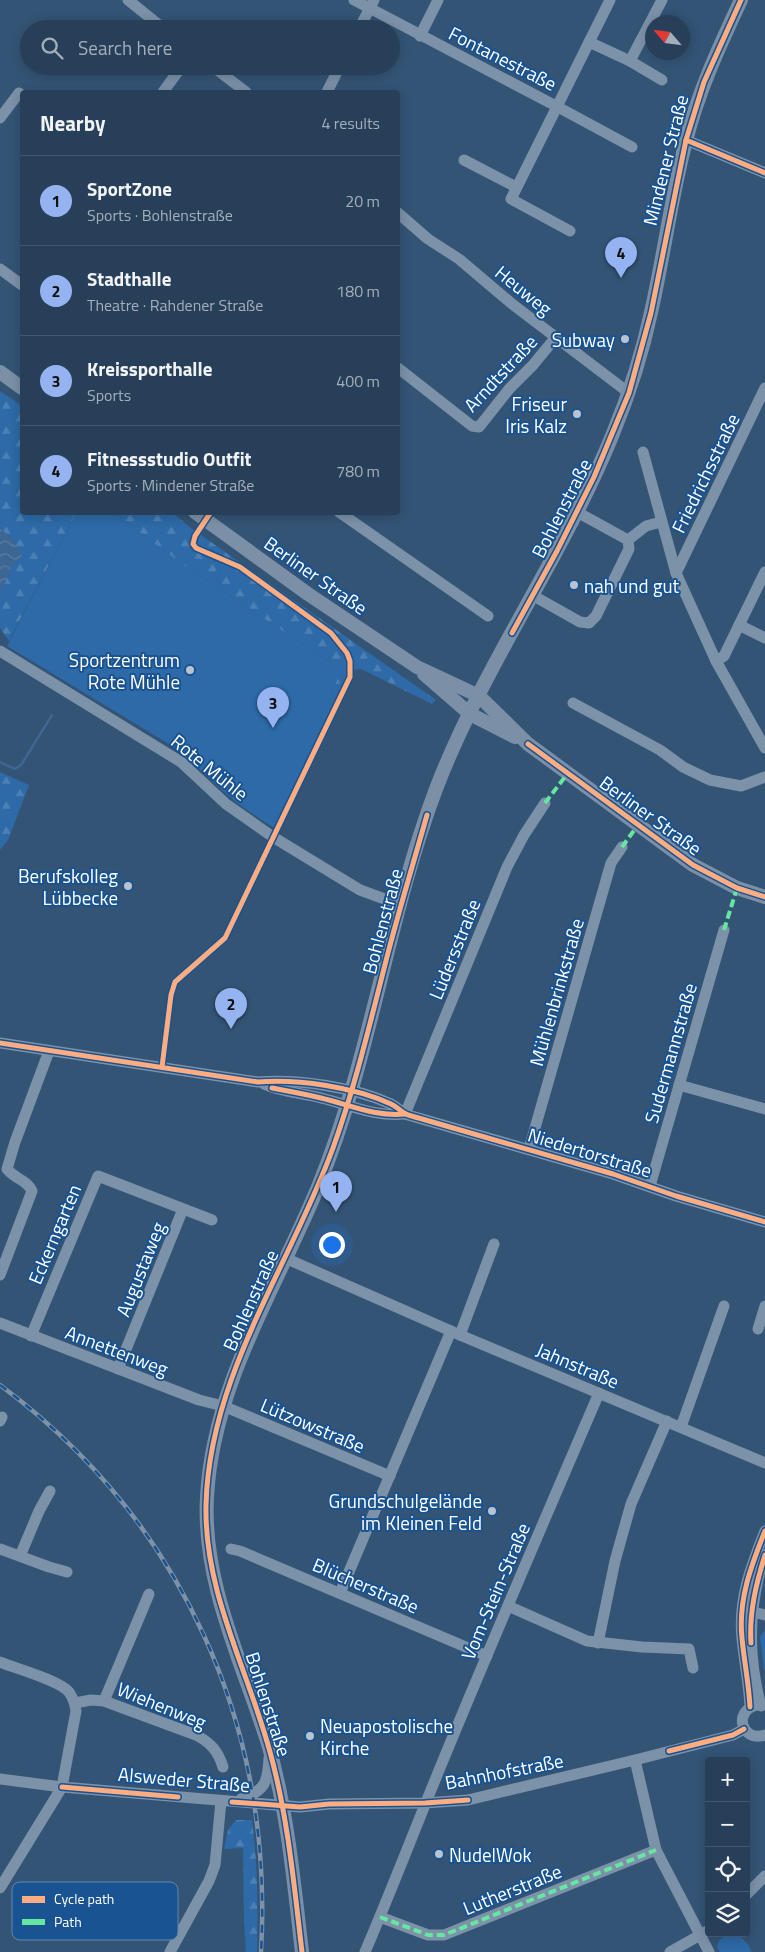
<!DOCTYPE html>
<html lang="en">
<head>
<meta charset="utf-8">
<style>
  :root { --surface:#273f58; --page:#334a61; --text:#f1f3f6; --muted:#a4afba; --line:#43586e; --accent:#95b2f1 }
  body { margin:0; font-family:"Titillium Web",sans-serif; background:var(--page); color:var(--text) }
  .controls { position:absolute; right:15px; bottom:15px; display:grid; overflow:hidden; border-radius:5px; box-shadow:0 2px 12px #0003 }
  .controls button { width:45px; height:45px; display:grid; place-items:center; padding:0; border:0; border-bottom:1px solid var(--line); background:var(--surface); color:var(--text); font:25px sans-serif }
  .compass { position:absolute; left:645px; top:15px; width:45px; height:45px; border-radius:50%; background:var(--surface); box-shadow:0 2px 12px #0003; rotate:298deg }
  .you { position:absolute; left:331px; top:1244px; width:18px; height:18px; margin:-12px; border:4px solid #fff; border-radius:50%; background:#1a73e8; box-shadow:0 0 0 8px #1a73e833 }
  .badge { display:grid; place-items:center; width:32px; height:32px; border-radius:50%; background:var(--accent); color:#111; font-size:16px; font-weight:700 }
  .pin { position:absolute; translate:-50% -41px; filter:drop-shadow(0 1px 2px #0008) }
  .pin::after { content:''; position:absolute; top:26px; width:18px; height:15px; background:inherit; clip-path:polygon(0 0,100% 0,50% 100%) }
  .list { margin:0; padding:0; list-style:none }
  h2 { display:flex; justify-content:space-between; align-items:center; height:65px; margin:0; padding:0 20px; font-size:21px }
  h2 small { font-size:16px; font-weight:400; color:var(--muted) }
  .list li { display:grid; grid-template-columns:32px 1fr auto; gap:15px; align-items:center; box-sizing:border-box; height:90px; padding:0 20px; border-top:1px solid var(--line) }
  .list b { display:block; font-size:19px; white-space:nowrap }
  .list p { margin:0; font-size:16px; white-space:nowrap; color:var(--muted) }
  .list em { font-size:16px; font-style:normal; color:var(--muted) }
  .icon { flex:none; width:28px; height:28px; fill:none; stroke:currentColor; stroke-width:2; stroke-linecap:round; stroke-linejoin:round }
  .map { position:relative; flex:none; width:765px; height:1952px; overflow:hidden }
  .search { position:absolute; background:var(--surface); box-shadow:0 2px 12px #0003; left:20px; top:20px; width:380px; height:55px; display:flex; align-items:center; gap:12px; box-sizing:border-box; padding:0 18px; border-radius:28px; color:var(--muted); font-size:19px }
  .panel { position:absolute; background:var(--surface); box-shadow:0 2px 12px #0003; left:20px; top:90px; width:380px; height:425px; border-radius:5px }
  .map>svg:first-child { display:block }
</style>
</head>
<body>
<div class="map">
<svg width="765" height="1952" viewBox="0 0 765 1952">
  <defs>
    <pattern id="forest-firs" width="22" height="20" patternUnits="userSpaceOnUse" patternTransform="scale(1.25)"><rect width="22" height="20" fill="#2d6aa7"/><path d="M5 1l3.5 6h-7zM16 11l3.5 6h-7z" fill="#4c80b4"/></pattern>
    <pattern id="water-waves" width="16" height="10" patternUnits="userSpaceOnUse" patternTransform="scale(1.25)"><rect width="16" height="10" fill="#3e6692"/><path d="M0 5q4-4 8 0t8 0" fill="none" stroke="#5b7da2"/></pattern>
  </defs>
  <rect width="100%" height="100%" fill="#345476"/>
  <g fill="#2d6aa7">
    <path d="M 76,513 L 114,513 L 178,561 L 331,663 L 339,677 L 332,694 L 337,701 L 276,829 C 257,817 238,805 222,790 C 204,774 189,758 169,744 L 7,646 Z"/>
    <polygon points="765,1629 765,1670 764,1670 760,1637"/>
    <polygon points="727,1933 738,1933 749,1946 751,1952 720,1952 717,1947 719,1941"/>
  </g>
  <g fill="url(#forest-firs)">
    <polygon points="0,391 22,406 22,512 76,513 9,641 0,628"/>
    <polygon points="114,513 173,513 191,528 436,700 432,704 361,669 352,670 337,701 332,694 338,677 331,663 178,561"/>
    <polygon points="0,772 29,785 8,840 0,850"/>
    <path d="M 236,1820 L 252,1820 C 258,1867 258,1905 257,1952 L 246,1952 L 244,1922 L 243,1848 L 224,1849 L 228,1830 Z"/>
  </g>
  <path fill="url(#water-waves)" d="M 0,529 C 12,536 18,544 22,557 C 8,565 9,577 2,590 L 0,589 Z"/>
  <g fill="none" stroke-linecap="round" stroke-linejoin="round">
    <polyline stroke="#3e6692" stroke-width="2.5" points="0,762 15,769 21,765 52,715"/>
    <g stroke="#7c92a9" stroke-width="11">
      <polyline points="128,0 164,29"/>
      <polyline points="354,0 556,106 632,147"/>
      <polyline points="359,29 374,0"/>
      <polyline points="420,36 438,0"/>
      <polyline points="589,42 630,61 662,80"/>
      <polyline points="630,61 662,0"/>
      <polyline points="212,66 246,92"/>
      <polyline points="163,92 182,66"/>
      <polyline points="327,92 340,66"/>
      <polyline points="0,118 19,93 22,95"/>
      <polyline points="686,140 765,173"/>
      <polyline points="464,160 516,187"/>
      <polyline points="398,213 428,239 459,259 511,303 629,393"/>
      <polyline points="570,231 511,199 610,0"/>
      <polyline points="0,269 22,285"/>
      <polyline points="398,368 472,426 479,427 510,388 533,365 556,337"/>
      <polyline points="643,452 676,573 716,661 765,748"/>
      <polyline points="339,512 488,616"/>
      <polyline points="628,540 646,526 661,522"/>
      <polyline points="676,573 765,388"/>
      <polyline points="532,595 580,622 589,623 596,616 629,549 628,540 577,512"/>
      <polyline points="739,625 765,638"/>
      <polyline points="0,651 181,762 226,804 273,837 360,890 401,905"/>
      <polyline points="716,661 724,656 765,572"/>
      <polyline points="573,703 660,750 683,767 710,780 741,786 765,777"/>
      <path d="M 0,1043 L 258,1082 C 299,1079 354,1087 391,1104 C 396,1106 399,1110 404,1113 C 409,1116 416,1117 422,1119 L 613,1174 L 676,1196 L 765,1222"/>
      <path d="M 264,1084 C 281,1092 302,1093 321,1098 C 350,1105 375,1117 405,1114"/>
      <polyline points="679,1085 765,1109"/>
      <polyline points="405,1114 507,867 524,835 545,803"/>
      <polyline points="529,1149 611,863 622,847"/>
      <polyline points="650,1186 724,930"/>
      <polyline points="285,1258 460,1335 765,1463"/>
      <path d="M 0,1275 L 32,1191 C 27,1180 15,1179 7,1169 L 15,1142 L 49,1051"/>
      <polyline points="0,1323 199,1400 223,1406 390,1476"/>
      <polyline points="758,1329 765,1306"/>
      <polyline points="460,1335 494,1244"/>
      <polyline points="31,1336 98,1176 212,1220"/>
      <polyline points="118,1369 183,1209"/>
      <polyline points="0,1421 2,1417"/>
      <polyline points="681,1427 724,1306"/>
      <polyline points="0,1549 49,1567 67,1572"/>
      <polyline points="231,1549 240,1551 487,1656"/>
      <polyline points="20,1556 39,1511 50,1491"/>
      <polyline points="340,1593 451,1331"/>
      <polyline points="508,1606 587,1641 642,1647 689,1649 693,1668"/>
      <polyline points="745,1610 765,1615"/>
      <polyline points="598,1643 615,1561 631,1504 667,1421"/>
      <path d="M 0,1662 C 17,1669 59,1680 69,1692 C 73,1698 75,1704 76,1711 L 62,1787 L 0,1888"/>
      <polyline points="104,1701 149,1594"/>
      <path d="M 75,1703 L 91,1700 L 104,1701 L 196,1735 C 211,1743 218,1751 223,1767"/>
      <path d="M 757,1705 C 732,1711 742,1743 765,1735"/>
      <path d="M 761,1706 C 747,1654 748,1605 765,1555"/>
      <path d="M 750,1707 C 749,1684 744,1661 742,1638 C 738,1600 751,1566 765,1531"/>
      <polyline points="635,1760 656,1850 709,1952"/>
      <polyline points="0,1779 62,1787 300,1807 329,1804 425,1803 468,1800 635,1760 733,1735 744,1729"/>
      <path d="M 241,1799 C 265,1791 268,1782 269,1758"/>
      <polyline points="746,1895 765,1876"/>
      <polyline points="380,1917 428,1935 444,1935 656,1850"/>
      <polyline points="170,1952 209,1881 215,1865 221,1801"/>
      <path d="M 365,1952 C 392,1889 416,1826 442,1763 C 493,1639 546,1516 599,1393"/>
      <polyline points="670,1952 709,1930"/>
    </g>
    <g stroke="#7b90a7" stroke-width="14">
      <polyline points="0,372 22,388"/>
      <polyline points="195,512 308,594 417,667 479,696 528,744 693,865 737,888 765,897"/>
      <polyline points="424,674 470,714 515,737"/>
      <path d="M 302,1952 C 294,1884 288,1814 269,1747 C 244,1666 202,1584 207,1497 C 213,1384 276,1289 318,1187 C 371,1058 387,919 436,789 C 483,666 562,558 612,436 C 629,395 643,351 652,308 C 664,254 671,199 685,145 C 697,94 719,47 741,0"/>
    </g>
    <g stroke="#7d92a9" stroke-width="4.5">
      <path id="rail" d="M 0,1385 C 182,1520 274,1727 261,1952"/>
    </g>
    <use href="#rail" stroke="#195391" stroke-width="2.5" stroke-dasharray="8" stroke-linecap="butt"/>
    <g stroke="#66e7a1" stroke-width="4" stroke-dasharray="8 4" stroke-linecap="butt">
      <polyline points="545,803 568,773"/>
      <polyline points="622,847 638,825"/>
      <polyline points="724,930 737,888"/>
      <polyline points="380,1917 428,1935 444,1935 656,1850"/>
    </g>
    <g stroke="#195391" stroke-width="8">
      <g id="cycleway">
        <polyline points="686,140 765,173"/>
        <polyline points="512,633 557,551 594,477 629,393 651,313 686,140 704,82 741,0"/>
        <polyline points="528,744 693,865 737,888 765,897"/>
        <path d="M 0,1043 L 258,1082 C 299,1079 354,1087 391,1104 C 396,1106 399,1110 404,1113 C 409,1116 416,1117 422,1119 L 613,1174 L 676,1196 L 765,1222"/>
        <polyline points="162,1067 171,995 175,982 225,938 350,677 350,661 347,653 331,633 240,567 196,548 193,544 195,536 211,512"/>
        <path d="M 272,1088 C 288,1091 305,1094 321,1098 C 350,1105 375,1117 405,1114"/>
        <path d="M 751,1643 C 749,1613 756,1584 765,1555"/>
        <path d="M 750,1707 C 749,1684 744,1661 742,1638 C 738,1600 751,1566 765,1531"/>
        <polyline points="669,1751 733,1735 744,1729"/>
        <polyline points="62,1787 178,1797"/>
        <polyline points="232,1802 300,1807 329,1804 425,1803 468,1800"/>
        <path d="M 302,1952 C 294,1885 288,1817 270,1752 C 248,1670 204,1592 206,1505 C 209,1376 290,1266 333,1148 C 356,1084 371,1019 388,953 C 400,907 414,861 427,815"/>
      </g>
    </g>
    <use href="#cycleway" stroke="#ffac80" stroke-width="5"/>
  </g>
  <g fill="#b8c3cf" stroke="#195391" stroke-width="2">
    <circle cx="625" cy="339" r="5"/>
    <circle cx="577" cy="414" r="5"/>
    <circle cx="574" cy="585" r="5"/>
    <circle cx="190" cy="670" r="5"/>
    <circle cx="128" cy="886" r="5"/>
    <circle cx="492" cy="1511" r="5"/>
    <circle cx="310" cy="1736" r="5"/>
    <circle cx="439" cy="1854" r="5"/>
  </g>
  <g text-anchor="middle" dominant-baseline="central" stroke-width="4" stroke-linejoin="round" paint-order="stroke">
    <g font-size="19" fill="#fff" stroke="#195391">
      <text transform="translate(503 58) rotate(27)">Fontanestraße</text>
      <text transform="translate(665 160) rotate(-76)">Mindener Straße</text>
      <text transform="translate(524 290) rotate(39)">Heuweg</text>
      <text transform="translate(500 373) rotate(-47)">Arndtstraße</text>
      <text transform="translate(705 473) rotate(-64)">Friedrichsstraße</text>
      <text transform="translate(561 508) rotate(-63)">Bohlenstraße</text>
      <text transform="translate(316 575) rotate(35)">Berliner Straße</text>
      <text transform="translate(210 767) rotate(39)">Rote Mühle</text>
      <text transform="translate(651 815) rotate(36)">Berliner Straße</text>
      <text transform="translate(382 921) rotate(-75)">Bohlenstraße</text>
      <text transform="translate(454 949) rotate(-68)">Lüdersstraße</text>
      <text transform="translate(556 992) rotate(-74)">Mühlenbrinkstraße</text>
      <text transform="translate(670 1053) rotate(-74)">Sudermannstraße</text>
      <text transform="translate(590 1152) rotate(17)">Niedertorstraße</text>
      <text transform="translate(54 1234) rotate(-67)">Eckerngarten</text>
      <text transform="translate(140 1269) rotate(-68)">Augustaweg</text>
      <text transform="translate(250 1300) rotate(-66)">Bohlenstraße</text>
      <text transform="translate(117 1350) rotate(21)">Annettenweg</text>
      <text transform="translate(578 1365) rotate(23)">Jahnstraße</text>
      <text transform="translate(313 1425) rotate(23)">Lützowstraße</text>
      <text transform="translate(366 1585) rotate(23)">Blücherstraße</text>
      <text transform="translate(495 1591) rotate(-67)">Vom-Stein-Straße</text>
      <text transform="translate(269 1704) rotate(72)">Bohlenstraße</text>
      <text transform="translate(162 1705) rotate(22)">Wiehenweg</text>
      <text transform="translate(504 1771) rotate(-11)">Bahnhofstraße</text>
      <text transform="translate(184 1779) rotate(5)">Alsweder Straße</text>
      <text transform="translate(512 1889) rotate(-22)">Lutherstraße</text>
    </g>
    <g font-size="19" fill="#fff" stroke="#195391" text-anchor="end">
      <text x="615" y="339">Subway</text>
      <text x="567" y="403">Friseur<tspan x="567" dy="22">Iris Kalz</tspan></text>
      <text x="584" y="585" text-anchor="start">nah und gut</text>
      <text x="180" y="659">Sportzentrum<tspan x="180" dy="22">Rote Mühle</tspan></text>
      <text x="118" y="875">Berufskolleg<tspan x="118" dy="22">Lübbecke</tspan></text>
      <text x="482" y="1500">Grundschulgelände<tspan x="482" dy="22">im Kleinen Feld</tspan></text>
      <text x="320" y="1725" text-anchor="start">Neuapostolische<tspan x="320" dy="22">Kirche</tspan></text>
      <text x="449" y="1854" text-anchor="start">NudelWok</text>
    </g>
  </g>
  <rect x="12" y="1882" width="166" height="58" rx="8" fill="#195391" stroke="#5e87b2" stroke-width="1"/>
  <rect x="22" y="1896" width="23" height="7" fill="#ffac80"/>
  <rect x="22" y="1919" width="23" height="6" fill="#66e7a1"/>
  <g font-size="14" fill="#fff">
    <text x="54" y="1904">Cycle path</text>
    <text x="54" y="1927">Path</text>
  </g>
</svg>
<div class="controls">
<button>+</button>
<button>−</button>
<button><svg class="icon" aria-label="locate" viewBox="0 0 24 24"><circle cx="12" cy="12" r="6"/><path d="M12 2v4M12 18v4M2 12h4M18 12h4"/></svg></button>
<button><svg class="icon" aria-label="layers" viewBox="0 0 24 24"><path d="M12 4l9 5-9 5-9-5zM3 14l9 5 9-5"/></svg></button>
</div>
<svg class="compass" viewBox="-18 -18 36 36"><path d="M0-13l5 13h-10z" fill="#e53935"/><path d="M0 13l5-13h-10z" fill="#a4afba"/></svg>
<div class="you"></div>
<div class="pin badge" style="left:336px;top:1212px">1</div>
<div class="pin badge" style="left:231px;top:1029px">2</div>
<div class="pin badge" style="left:273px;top:728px">3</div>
<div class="pin badge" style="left:621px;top:278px">4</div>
<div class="search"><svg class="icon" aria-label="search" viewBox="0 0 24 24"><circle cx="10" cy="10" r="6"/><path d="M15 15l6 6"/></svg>Search here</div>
<section class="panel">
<h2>Nearby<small>4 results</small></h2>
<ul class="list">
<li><span class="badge">1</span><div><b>SportZone</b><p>Sports · Bohlenstraße</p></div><em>20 m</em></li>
<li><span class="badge">2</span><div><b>Stadthalle</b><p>Theatre · Rahdener Straße</p></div><em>180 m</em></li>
<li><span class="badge">3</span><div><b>Kreissporthalle</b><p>Sports</p></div><em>400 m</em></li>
<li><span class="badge">4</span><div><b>Fitnessstudio Outfit</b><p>Sports · Mindener Straße</p></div><em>780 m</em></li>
</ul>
</section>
</div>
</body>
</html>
